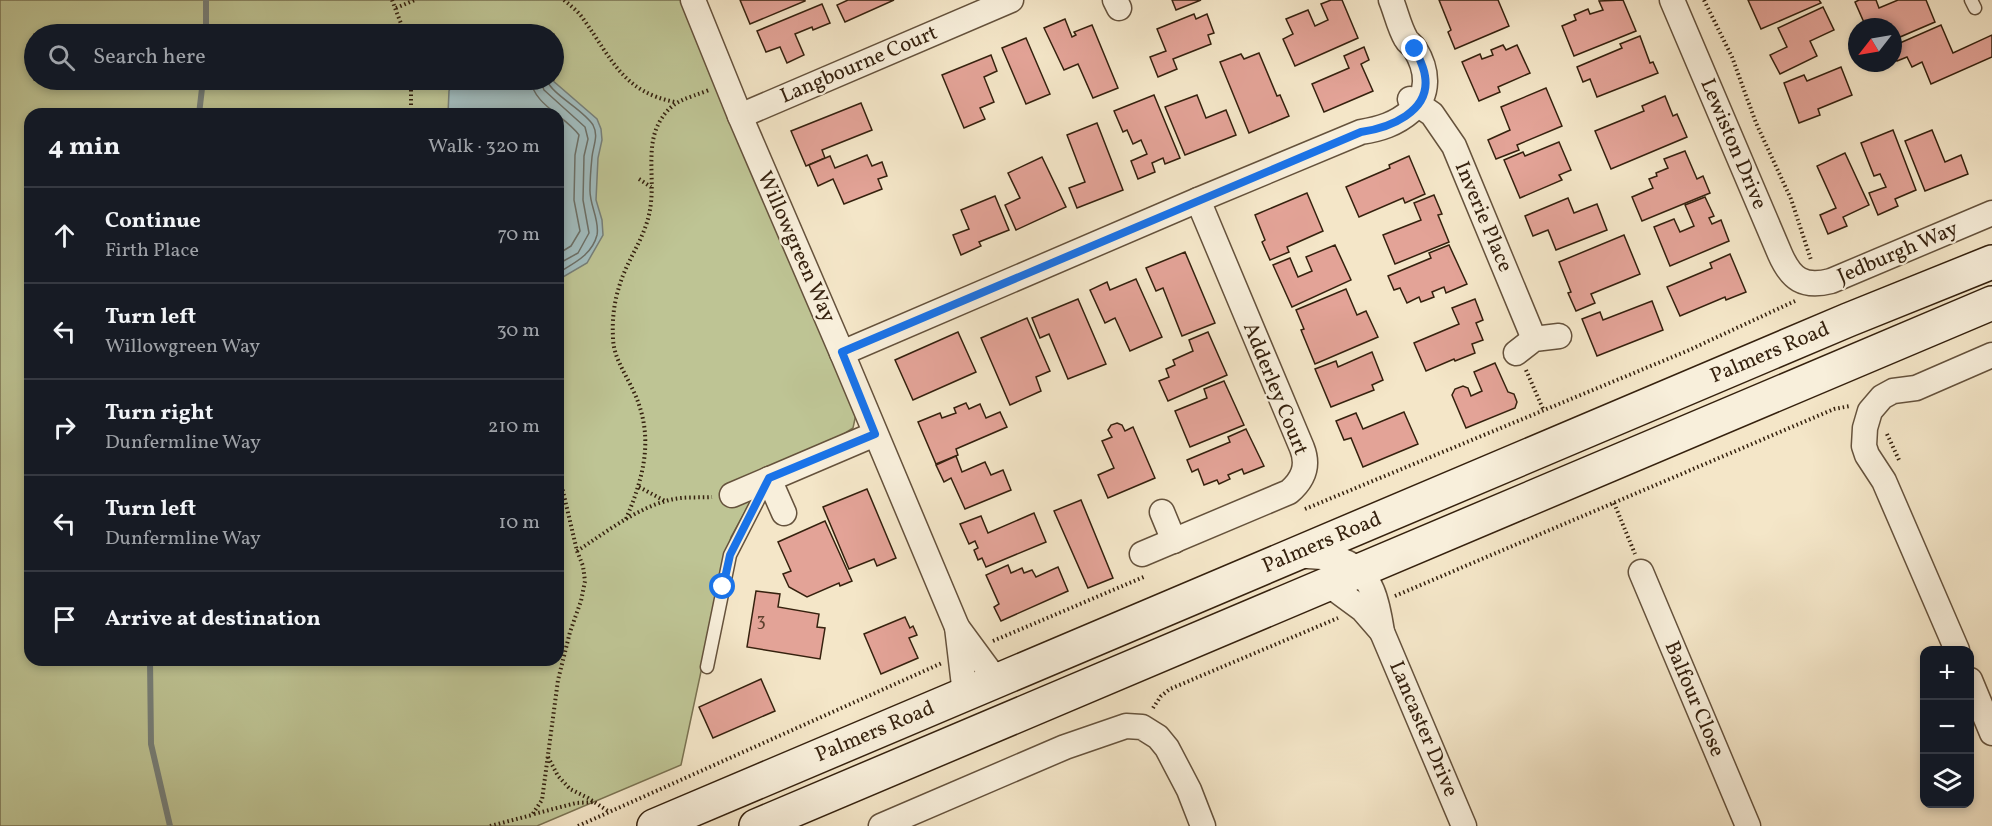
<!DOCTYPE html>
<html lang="en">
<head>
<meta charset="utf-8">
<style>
  :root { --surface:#171b24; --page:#242831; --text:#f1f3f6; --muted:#9ea1a6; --line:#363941 }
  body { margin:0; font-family:Vollkorn,serif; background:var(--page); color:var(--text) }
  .controls { position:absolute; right:18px; bottom:18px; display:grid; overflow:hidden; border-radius:12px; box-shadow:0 3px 9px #0003 }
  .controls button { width:54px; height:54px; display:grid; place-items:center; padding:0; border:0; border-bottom:2px solid var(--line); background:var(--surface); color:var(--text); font:30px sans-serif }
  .compass { position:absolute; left:1848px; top:18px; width:54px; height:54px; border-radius:50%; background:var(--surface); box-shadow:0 3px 9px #0003; rotate:239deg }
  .stop { position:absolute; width:18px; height:18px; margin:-14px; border:4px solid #1a73e8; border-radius:50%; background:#fff }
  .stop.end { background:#1a73e8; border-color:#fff; box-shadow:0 2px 6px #0008 }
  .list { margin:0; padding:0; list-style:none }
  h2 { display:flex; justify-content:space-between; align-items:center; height:78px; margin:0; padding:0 24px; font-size:26px }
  h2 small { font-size:20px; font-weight:400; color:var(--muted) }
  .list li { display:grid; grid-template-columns:39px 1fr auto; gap:18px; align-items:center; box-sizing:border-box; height:96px; padding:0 24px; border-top:2px solid var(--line) }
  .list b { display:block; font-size:22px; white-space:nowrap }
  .list p { margin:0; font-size:20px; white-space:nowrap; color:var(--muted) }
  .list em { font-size:20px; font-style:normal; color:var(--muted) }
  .icon { flex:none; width:33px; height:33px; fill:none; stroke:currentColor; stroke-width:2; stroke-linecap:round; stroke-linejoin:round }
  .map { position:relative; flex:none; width:1992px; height:826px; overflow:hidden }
  .search { position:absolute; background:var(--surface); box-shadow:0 3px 9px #0003; left:24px; top:24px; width:540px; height:66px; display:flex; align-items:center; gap:15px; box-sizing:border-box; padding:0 21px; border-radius:33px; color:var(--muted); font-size:22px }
  .panel { position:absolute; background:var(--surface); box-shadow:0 3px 9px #0003; left:24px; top:108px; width:540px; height:558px; border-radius:18px }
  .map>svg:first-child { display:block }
</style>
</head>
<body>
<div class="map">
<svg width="1992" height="826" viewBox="0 0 1992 826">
  <rect width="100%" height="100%" fill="#f4e6c8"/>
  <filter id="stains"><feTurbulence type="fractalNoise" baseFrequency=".00333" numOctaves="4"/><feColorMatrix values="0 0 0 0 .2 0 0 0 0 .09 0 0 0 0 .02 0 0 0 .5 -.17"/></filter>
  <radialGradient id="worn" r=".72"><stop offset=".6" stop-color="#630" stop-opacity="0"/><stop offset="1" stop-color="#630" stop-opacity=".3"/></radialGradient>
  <path fill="#bec494" stroke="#7a7251" stroke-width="1.5" fill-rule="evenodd" d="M 0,0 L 681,0 L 856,414 L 853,428 L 749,496 L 751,501 L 731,537 L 724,564 L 681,765 L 537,826 L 0,826 ZM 34,34 L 554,34 L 554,80 L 34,80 ZM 30,114 L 558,114 L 558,660 L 30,660 Z"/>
  <polygon fill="#a1bdc0" stroke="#767f79" stroke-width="1.5" points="454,80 552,80 597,119 601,129 602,140 598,158 596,200 602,220 603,235 587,263 558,280 558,114 448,114 449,91"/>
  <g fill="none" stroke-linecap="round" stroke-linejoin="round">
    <g stroke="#6b6f67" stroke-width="1.5">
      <path d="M 531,80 C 533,104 565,116 579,135 L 575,155 L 574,200 L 580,231 L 571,246 L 558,254"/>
      <polyline points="540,80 544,90 585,127 588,139 584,156 583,200 589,233 578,253 558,264"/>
      <path d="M 547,80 C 551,94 584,110 593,125 C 599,136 593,146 592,157 C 591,167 590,179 590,189 C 589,204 600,220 597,235 C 592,255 574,263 558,273"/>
    </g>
    <g stroke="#767f79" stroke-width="6">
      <polyline points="206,34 206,0"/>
      <polyline points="199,114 203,80"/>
      <polyline points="150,660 151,744 170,826"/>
    </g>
  </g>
  <g fill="#e3a397" stroke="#35210e" stroke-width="1.5">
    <polygon points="740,0 805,0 805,1 750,24"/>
    <polygon points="848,0 894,0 845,22 837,5"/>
    <polygon points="1172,0 1201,0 1176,10"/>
    <polygon points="1331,0 1342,0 1358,38 1295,66 1283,39 1293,34 1286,19 1308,10 1315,26 1328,20 1321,4"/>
    <polygon points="1439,0 1498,0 1509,26 1455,49 1448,32 1451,30"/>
    <polygon points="1623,0 1636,31 1574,56 1562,26 1576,20 1574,15 1588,9 1590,14 1603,10 1599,1"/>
    <polygon points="1748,0 1819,0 1821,3 1761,29"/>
    <polygon points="1859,0 1876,0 1879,8 1898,0 1926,0 1935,22 1893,40 1893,27 1866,27 1855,2"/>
    <polygon points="822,4 830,23 813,30 812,27 795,34 804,55 787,63 780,47 766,52 757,31"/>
    <polygon points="1823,7 1834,30 1810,41 1817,56 1780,74 1770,55 1787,47 1778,28"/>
    <polygon points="1194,14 1196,19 1207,14 1214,33 1208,35 1211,44 1173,59 1177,69 1158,77 1150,57 1166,51 1157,29"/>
    <polygon points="1065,19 1072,37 1076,35 1074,32 1092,25 1118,88 1093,98 1078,64 1064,70 1044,28"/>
    <polygon points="1941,25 1953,53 1992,35 1992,57 1931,84 1922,62 1912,67 1907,57 1897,61 1893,53 1893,46"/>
    <polygon points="1640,36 1650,63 1653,62 1658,73 1597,97 1590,79 1583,82 1577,67 1622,48 1620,44"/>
    <polygon points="1026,38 1050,94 1026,104 1002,48"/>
    <polygon points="1503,45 1506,50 1517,45 1530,73 1498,87 1500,92 1479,101 1462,62 1480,54 1482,59 1493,55 1491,50"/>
    <polygon points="1364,47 1369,60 1361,64 1373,91 1324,112 1312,84 1349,68 1344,56"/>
    <polygon points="1259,53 1277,96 1280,95 1289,116 1249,133 1220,62 1241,54 1244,59"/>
    <polygon points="991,55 997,71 984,77 994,102 980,108 985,119 964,128 942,75"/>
    <polygon points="1841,67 1852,95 1818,109 1820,115 1799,123 1784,83 1804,75 1807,81"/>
    <polygon points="1546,88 1562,126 1517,145 1519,150 1496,159 1488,140 1510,130 1501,107"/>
    <polygon points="1154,95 1180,158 1165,164 1163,158 1152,163 1155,172 1138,179 1131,161 1147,154 1141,140 1133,144 1127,130 1123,132 1114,111"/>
    <polygon points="1197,95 1206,118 1226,110 1236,135 1185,155 1165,107"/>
    <polygon points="1665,96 1673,116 1677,114 1687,137 1611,169 1595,131 1644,111 1642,106"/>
    <polygon points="861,103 872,130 822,150 825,158 806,166 791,131"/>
    <polygon points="1097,123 1123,190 1077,208 1069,188 1085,182 1067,135"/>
    <polygon points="1893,130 1916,190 1895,199 1898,206 1878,215 1869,193 1886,187 1880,174 1874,176 1861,143"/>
    <polygon points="1932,130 1945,162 1961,155 1968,174 1925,191 1905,141"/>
    <polygon points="1559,142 1571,170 1559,175 1562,180 1520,198 1504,160 1523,152 1525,156"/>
    <polygon points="1685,151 1697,179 1703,176 1710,193 1642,221 1632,197 1653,188 1649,179 1657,176 1656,173 1668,168 1664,159"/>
    <polygon points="1845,153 1869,205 1843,217 1847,226 1828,234 1820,215 1836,208 1817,166"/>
    <polygon points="867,155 872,166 882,162 887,176 878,179 882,189 844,204 833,179 818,186 809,165 830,156 835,168"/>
    <polygon points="1409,156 1425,194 1405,203 1403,198 1359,217 1346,187 1390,168 1389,165"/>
    <polygon points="1042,157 1066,207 1016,230 1005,205 1020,198 1008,173"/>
    <polygon points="1307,193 1323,231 1287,247 1289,252 1270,260 1262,242 1265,240 1255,215"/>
    <polygon points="1434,195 1442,214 1438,215 1449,242 1395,264 1383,235 1421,220 1414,203"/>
    <polygon points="995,196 1009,230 979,242 981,246 961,255 953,235 969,229 961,210"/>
    <polygon points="1705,197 1714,216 1709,218 1712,224 1721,220 1729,241 1670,266 1654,227 1674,219 1680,232 1694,226 1685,205"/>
    <polygon points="1568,198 1574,213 1597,204 1607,230 1556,250 1548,230 1533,236 1525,216"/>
    <polygon points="1624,235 1640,274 1591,294 1595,303 1576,311 1568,293 1571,292 1559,262"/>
    <polygon points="1335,245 1351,280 1292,307 1273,265 1290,258 1298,277 1312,271 1306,257"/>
    <polygon points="1449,245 1467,284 1446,293 1444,287 1432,292 1434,297 1421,302 1419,297 1407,303 1400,288 1394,290 1388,276 1431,258 1429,253"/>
    <polygon points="1185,252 1215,323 1182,336 1163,288 1156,291 1146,268"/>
    <polygon points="1730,254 1746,292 1726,300 1725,297 1680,316 1667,287 1712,268 1710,263"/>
    <polygon points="1136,279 1162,337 1130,351 1115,318 1105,323 1090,290 1107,282 1110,290"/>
    <polygon points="1346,289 1357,315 1366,311 1378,337 1315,364 1301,330 1304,329 1296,310"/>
    <polygon points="1078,299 1106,364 1068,379 1049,334 1040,338 1032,318"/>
    <polygon points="1475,299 1483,320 1476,323 1483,340 1472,344 1475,353 1455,361 1454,359 1426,371 1414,343 1459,324 1452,308"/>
    <polygon points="1652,301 1663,330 1597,356 1582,319 1600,312 1603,320"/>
    <polygon points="1027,318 1050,371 1036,377 1041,391 1010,405 981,338"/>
    <polygon points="958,332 976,372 913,400 895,360"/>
    <polygon points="1208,332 1227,375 1168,401 1159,381 1169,377 1166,369 1175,365 1173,360 1193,351 1189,340"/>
    <polygon points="1372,352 1383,380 1372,385 1374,390 1331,407 1315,369 1336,361 1338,367"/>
    <polygon points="1495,363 1508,392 1514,394 1517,402 1515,408 1466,428 1452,395 1455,389 1463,386 1468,388 1471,396 1482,391 1474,372"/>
    <polygon points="1224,381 1244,425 1190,447 1175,411 1207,398 1204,389"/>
    <polygon points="966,403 969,409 980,404 986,418 1000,412 1007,427 956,449 958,455 936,464 918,422 940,413 942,418 956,413 954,408"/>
    <polygon points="1404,412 1418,444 1363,467 1351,438 1344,440 1336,421 1356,413 1363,429"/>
    <polygon points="1117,423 1122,425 1125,431 1133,427 1155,478 1108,498 1098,475 1114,468 1102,441 1112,437 1108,430 1111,425"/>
    <polygon points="1246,429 1264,466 1244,474 1242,469 1228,475 1230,479 1219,484 1217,480 1204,485 1198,469 1192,472 1187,460 1230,442 1228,437"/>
    <polygon points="956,456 962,472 985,462 991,475 1003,470 1011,490 965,509 951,478 944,482 936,465"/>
    <polygon points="867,489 896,558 877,566 874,559 849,569 823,507"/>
    <polygon points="1081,500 1113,578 1088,588 1054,511"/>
    <polygon points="1034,513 1046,542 986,567 982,558 978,560 974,550 978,548 975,541 969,544 960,524 981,516 988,533"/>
    <polygon points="825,521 852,581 840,586 839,583 807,597 789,587 783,574 791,571 778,542"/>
    <polygon points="1008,565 1011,573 1022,568 1024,573 1032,570 1036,577 1058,567 1068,591 1001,621 994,607 999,604 986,575"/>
    <polygon points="756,591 780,594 778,607 819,614 817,627 825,628 820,659 747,647"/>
    <polygon points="905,617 910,628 913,626 917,635 909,638 918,658 881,674 864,634"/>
    <polygon points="761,679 775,711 713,738 699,707"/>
  </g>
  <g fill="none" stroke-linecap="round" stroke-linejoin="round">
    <g stroke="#65523c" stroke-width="15">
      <g id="service">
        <polyline points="1971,0 1975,8"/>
        <polyline points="707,667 730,555 768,481"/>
      </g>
    </g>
    <g stroke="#65523c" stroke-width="27">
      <g id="minor">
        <polyline points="693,0 740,116 842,353 957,627 996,680"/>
        <polyline points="1115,0 1119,8"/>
        <path d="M 1672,0 L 1780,254 C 1791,279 1803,288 1831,281 L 1992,213"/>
        <polyline points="1410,99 1432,114 1454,146 1534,339"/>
        <polyline points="740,116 1011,0"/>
        <path d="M 842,353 L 1198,200 L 1361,132 C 1380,129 1396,124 1411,111 C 1430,95 1428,70 1415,49 C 1413,45 1408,43 1406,39 C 1399,27 1396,12 1391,0"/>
        <polyline points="1516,353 1534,339 1559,336"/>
        <polyline points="769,479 784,513"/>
        <polyline points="732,495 875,434"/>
        <polyline points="1162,512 1174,541"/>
        <path d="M 1142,554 L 1289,492 C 1303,480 1309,466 1302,448 L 1198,200"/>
        <path d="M 1297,555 C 1312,557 1329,556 1343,561 C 1373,572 1378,606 1382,632 L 1464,826"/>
        <polyline points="1641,572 1748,826"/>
        <polyline points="1328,584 1362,609 1382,632"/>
        <polyline points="957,627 965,694"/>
        <polyline points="1957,650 1884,481 1867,455 1864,446 1865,428 1870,411 1882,397 1893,391 1916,388 1992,355"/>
        <polyline points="1970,680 1992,733"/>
        <polyline points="881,826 1065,747 1126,726 1142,727 1158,737 1167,748 1189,790 1203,826"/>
      </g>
    </g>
    <g stroke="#35210e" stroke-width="36">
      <g id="secondary">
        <polyline points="654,826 1848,320 1992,262"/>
        <polyline points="756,826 1992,303"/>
      </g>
    </g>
    <g stroke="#35210e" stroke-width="4" stroke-dasharray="1.5 3" stroke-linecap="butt">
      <polyline points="392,0 405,34"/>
      <path d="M 564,0 C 571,6 579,12 584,20 C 612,59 623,92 675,102"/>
      <polyline points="1704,0 1732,57 1756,123 1791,199 1811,260"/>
      <polyline points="396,8 415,0"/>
      <polyline points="411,114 411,80"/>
      <polyline points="639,179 651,187"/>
      <polyline points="1526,370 1543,409"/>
      <polyline points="1887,434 1899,460"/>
      <polyline points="639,487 665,501"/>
      <polyline points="1614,503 1635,554"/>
      <polyline points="1305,509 1687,351 1795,301"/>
      <path d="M 626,519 C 645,474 655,434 632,388 C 624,371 613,356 613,337 C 612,320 614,303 619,287 C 628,256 648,236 651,202 C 654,175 646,145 660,121 C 673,99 687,99 709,90"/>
      <path d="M 577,551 C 605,533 634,510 666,501 C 681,496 697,498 712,497"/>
      <polyline points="1395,596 1834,409 1850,406"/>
      <polyline points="993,641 1146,576"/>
      <polyline points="1153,708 1161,696 1170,689 1338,618"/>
      <polyline points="548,757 558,776 570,789 588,798 608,811"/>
      <polyline points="534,814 576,803 594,802"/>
      <polyline points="490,826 532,815 542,800 558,680 570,632 581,601 585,581 583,566 577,551 558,470"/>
      <polyline points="578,826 942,663"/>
    </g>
    <use href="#service" stroke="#f8efdb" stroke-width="12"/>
    <use href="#minor" stroke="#f8efdb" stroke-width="24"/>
    <use href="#secondary" stroke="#f8efdb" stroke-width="33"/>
  </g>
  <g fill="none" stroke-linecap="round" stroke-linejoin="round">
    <path stroke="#1a73e8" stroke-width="8" d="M 723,587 L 730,555 L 769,478 L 875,434 L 842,352 L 1361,132 C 1389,128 1431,112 1425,76 C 1424,67 1419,58 1415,49"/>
  </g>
  <g text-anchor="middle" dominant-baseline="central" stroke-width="4.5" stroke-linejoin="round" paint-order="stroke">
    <g font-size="18" fill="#604230">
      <text x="761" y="621">3</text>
    </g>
    <g font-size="21" fill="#35210e" stroke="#f8efdb">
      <text transform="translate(859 65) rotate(-23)">Langbourne Court</text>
      <text transform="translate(1733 144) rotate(67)">Lewiston Drive</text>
      <text transform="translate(1483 217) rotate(67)">Inverie Place</text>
      <text transform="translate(796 247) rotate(66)">Willowgreen Way</text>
      <text transform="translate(1898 253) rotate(-23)">Jedburgh Way</text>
      <text transform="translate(1770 353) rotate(-23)">Palmers Road</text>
      <text transform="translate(1275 389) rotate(68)">Adderley Court</text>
      <text transform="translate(1322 543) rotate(-23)">Palmers Road</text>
      <text transform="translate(1694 699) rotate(67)">Balfour Close</text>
      <text transform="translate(1423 729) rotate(67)">Lancaster Drive</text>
      <text transform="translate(875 732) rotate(-23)">Palmers Road</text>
    </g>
  </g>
  <rect width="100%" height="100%" filter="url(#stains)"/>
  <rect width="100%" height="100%" fill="url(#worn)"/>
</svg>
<div class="controls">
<button>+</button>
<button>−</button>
<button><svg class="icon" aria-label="layers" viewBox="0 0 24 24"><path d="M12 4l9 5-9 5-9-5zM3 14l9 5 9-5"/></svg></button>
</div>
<svg class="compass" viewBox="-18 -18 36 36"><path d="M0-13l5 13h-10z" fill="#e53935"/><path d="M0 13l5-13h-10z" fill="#9ea1a6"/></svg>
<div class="stop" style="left:723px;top:587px"></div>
<div class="stop end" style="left:1415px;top:49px"></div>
<div class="search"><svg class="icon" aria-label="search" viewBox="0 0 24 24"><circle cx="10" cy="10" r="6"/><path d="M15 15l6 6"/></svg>Search here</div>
<section class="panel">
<h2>4 min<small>Walk · 320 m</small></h2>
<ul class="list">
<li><svg class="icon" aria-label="ahead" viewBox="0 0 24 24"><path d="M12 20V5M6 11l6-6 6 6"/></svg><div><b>Continue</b><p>Firth Place</p></div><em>70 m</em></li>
<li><svg class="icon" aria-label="left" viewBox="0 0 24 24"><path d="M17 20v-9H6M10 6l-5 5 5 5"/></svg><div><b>Turn left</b><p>Willowgreen Way</p></div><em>30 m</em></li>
<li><svg class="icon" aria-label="right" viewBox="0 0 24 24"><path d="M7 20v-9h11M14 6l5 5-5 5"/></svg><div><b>Turn right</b><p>Dunfermline Way</p></div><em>210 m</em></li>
<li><svg class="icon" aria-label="left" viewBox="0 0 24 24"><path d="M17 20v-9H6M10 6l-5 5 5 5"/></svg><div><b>Turn left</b><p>Dunfermline Way</p></div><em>10 m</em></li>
<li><svg class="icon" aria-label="arrive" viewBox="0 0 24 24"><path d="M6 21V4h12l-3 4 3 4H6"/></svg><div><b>Arrive at destination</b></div></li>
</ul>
</section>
</div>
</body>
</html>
